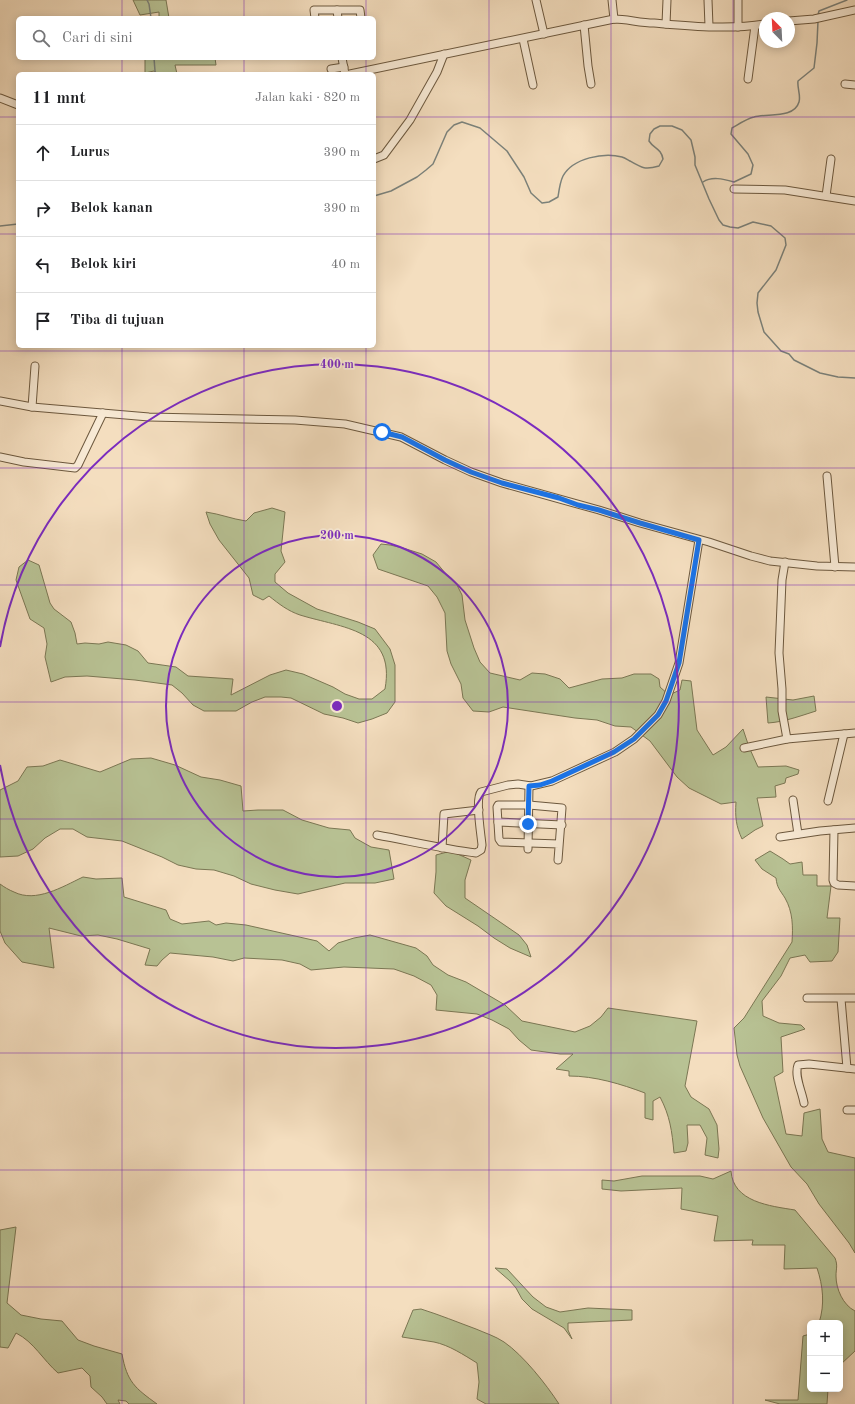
<!DOCTYPE html>
<html lang="id">
<head>
<meta charset="utf-8">
<style>
  :root { --surface:#fff; --page:#f2f2f2; --text:#202124; --muted:#757577; --line:#e0e0e0 }
  body { margin:0; font-family:"Old Standard TT",serif; background:var(--page); color:var(--text) }
  .controls { position:absolute; right:12px; bottom:12px; display:grid; overflow:hidden; border-radius:6px; box-shadow:0 2px 10px #0003 }
  .controls button { width:36px; height:36px; display:grid; place-items:center; padding:0; border:0; border-bottom:1px solid var(--line); background:var(--surface); color:var(--text); font:20px sans-serif }
  .compass { position:absolute; left:759px; top:12px; width:36px; height:36px; border-radius:50%; background:var(--surface); box-shadow:0 2px 10px #0003; rotate:336deg }
  .stop { position:absolute; width:12px; height:12px; margin:-9px; border:3px solid #1a73e8; border-radius:50%; background:#fff }
  .stop.end { background:#1a73e8; border-color:#fff; box-shadow:0 1px 4px #0008 }
  .list { margin:0; padding:0; list-style:none }
  h2 { display:flex; justify-content:space-between; align-items:center; height:52px; margin:0; padding:0 16px; font-size:17px }
  h2 small { font-size:13px; font-weight:400; color:var(--muted) }
  .list li { display:grid; grid-template-columns:26px 1fr auto; gap:12px; align-items:center; box-sizing:border-box; height:56px; padding:0 16px; border-top:1px solid var(--line) }
  .list b { display:block; font-size:15px; white-space:nowrap }
  .list em { font-size:13px; font-style:normal; color:var(--muted) }
  .icon { flex:none; width:22px; height:22px; fill:none; stroke:currentColor; stroke-width:2; stroke-linecap:round; stroke-linejoin:round }
  .map { position:relative; flex:none; width:855px; height:1404px; overflow:hidden }
  .search { position:absolute; background:var(--surface); box-shadow:0 2px 10px #0003; left:16px; top:16px; width:360px; height:44px; display:flex; align-items:center; gap:10px; box-sizing:border-box; padding:0 14px; border-radius:6px; color:var(--muted); font-size:15px }
  .panel { position:absolute; background:var(--surface); box-shadow:0 2px 10px #0003; left:16px; top:72px; width:360px; height:276px; border-radius:6px }
  .map>svg:first-child { display:block }
</style>
</head>
<body>
<div class="map">
<svg width="855" height="1404" viewBox="0 0 855 1404">
  <rect width="100%" height="100%" fill="#f4debf"/>
  <filter id="stains"><feTurbulence type="fractalNoise" baseFrequency=".005" numOctaves="4"/><feColorMatrix values="0 0 0 0 .2 0 0 0 0 .09 0 0 0 0 .02 0 0 0 .5 -.17"/></filter>
  <radialGradient id="worn" r=".72"><stop offset=".6" stop-color="#630" stop-opacity="0"/><stop offset="1" stop-color="#630" stop-opacity=".3"/></radialGradient>
  <g fill="#b8c294" stroke="#7b7754">
    <polygon points="133,0 166,0 169,18 159,18 159,12 140,15"/>
    <polygon points="145,58 215,58 216,65 175,65 177,74 156,74 154,71 145,73"/>
    <path d="M 272,508 L 285,512 L 281,551 L 285,562 L 275,574 L 275,582 L 288,593 L 317,609 L 358,622 L 375,629 L 390,649 L 395,665 L 395,702 L 387,713 L 372,719 L 358,723 L 343,718 L 324,714 L 291,698 L 281,697 L 265,697 L 252,702 L 236,711 L 204,711 L 193,705 L 182,693 L 172,685 L 135,680 L 87,676 L 65,677 L 51,682 L 45,657 L 47,644 L 44,628 L 30,619 L 16,580 L 19,567 L 28,560 L 39,565 L 50,603 L 54,609 L 71,622 L 75,633 L 77,644 L 85,643 L 99,644 L 108,642 L 126,645 L 138,651 L 148,663 L 176,667 L 188,676 L 233,679 L 231,695 L 270,675 L 286,670 L 303,674 L 333,687 L 345,694 L 359,699 L 372,699 L 385,689 C 396,629 342,628 300,615 C 288,611 279,604 269,596 L 263,600 L 253,595 L 249,578 L 219,540 L 210,524 L 206,512 C 220,514 232,519 246,521 L 254,513 Z"/>
    <path d="M 381,544 L 390,545 L 403,548 L 422,554 L 436,562 L 446,574 L 456,583 L 462,595 L 465,620 L 474,648 L 480,662 L 490,673 L 520,680 L 532,673 L 545,674 L 560,679 L 569,688 L 602,679 L 622,678 L 634,674 L 651,674 L 659,679 L 660,687 L 669,695 L 680,690 L 682,680 L 691,681 L 697,730 L 713,755 L 726,747 L 743,729 L 749,747 L 758,767 L 786,766 L 799,770 L 798,774 L 786,778 L 785,783 L 775,786 L 776,797 L 757,798 L 763,826 L 755,830 L 742,839 C 736,826 735,817 736,802 L 721,804 L 689,788 L 677,777 L 650,741 L 631,727 L 615,726 L 597,720 L 575,718 L 503,707 L 489,712 L 473,711 L 463,698 L 461,684 L 451,664 L 447,651 L 445,613 L 437,597 L 428,586 L 378,569 L 373,555 Z"/>
    <path d="M 814,696 L 816,711 C 800,716 784,722 768,723 L 766,697 L 793,700 Z"/>
    <polygon points="151,758 175,765 201,777 220,780 241,786 243,811 258,810 283,810 302,820 329,828 350,830 355,838 371,847 389,850 394,879 375,883 345,883 298,894 275,890 251,884 234,876 214,870 196,869 178,865 162,857 122,841 87,837 73,829 60,829 45,838 33,849 18,856 0,857 0,790 18,781 27,767 43,766 60,760 100,772 131,759"/>
    <polygon points="451,851 471,860 465,880 465,898 519,935 527,945 531,957 510,948 494,938 478,926 446,906 434,893 436,872 436,855"/>
    <path d="M 770,851 L 783,859 L 790,864 L 802,862 L 803,875 L 817,875 L 817,886 L 831,886 L 827,918 L 840,918 L 838,952 L 832,961 L 810,962 L 805,955 L 790,958 L 781,976 L 762,1001 L 763,1016 L 779,1023 L 801,1025 L 805,1029 L 781,1037 L 783,1072 L 774,1077 L 786,1134 L 802,1136 L 804,1113 L 820,1109 L 822,1139 L 828,1152 L 855,1158 L 855,1253 L 849,1243 L 819,1204 L 807,1184 L 791,1167 L 763,1118 L 740,1066 L 737,1055 L 734,1028 L 744,1018 L 792,942 C 793,927 793,912 785,898 C 780,890 777,888 776,878 L 762,869 L 755,860 Z"/>
    <path d="M 83,877 L 96,879 L 122,878 L 124,897 L 166,910 L 170,919 L 182,924 L 209,921 L 216,925 L 226,923 L 246,925 L 317,941 L 329,951 L 338,943 L 354,938 L 370,935 L 416,948 L 427,956 L 433,965 L 448,975 L 466,982 L 505,1005 L 522,1021 L 575,1032 L 590,1026 L 601,1017 L 608,1008 L 697,1021 L 685,1086 L 691,1097 L 709,1109 L 717,1125 L 719,1149 L 718,1158 L 705,1155 L 707,1138 L 700,1125 L 687,1125 L 688,1143 L 686,1151 L 674,1153 C 672,1131 670,1116 660,1097 L 653,1101 L 653,1120 L 645,1118 L 645,1093 C 621,1084 595,1076 569,1076 L 569,1071 L 556,1069 L 573,1054 L 560,1054 L 531,1050 L 519,1040 L 509,1029 L 492,1020 L 477,1014 L 436,1010 L 437,995 L 431,985 L 414,976 L 394,969 L 344,967 L 311,970 L 300,964 L 282,960 L 244,958 L 233,961 L 213,957 L 170,953 L 162,960 L 157,966 L 145,965 L 150,949 L 117,939 L 98,935 L 81,936 L 49,928 L 54,968 L 22,962 L 5,943 L 0,931 L 0,884 C 4,887 9,890 14,892 C 36,903 62,887 83,877 Z"/>
    <path d="M 731,1171 C 733,1202 770,1206 795,1210 L 835,1258 C 838,1266 836,1268 836,1276 C 836,1289 843,1305 855,1311 L 855,1351 L 840,1365 L 840,1323 L 819,1323 C 825,1304 823,1286 817,1268 L 784,1269 L 785,1245 L 752,1245 L 753,1240 L 714,1241 L 718,1216 L 681,1209 L 682,1188 L 621,1191 L 602,1189 L 602,1180 L 614,1181 L 642,1176 L 700,1176 L 713,1179 Z"/>
    <path d="M 16,1227 L 7,1303 L 21,1315 L 41,1319 L 62,1321 L 78,1340 L 94,1346 L 122,1354 C 127,1382 135,1388 157,1404 L 129,1404 L 126,1401 L 118,1400 L 120,1404 L 107,1404 L 102,1397 L 91,1387 L 90,1376 L 82,1368 L 58,1373 C 43,1360 34,1342 16,1333 L 8,1348 L 0,1347 L 0,1230 Z"/>
    <polygon points="495,1268 507,1269 533,1297 546,1307 560,1312 588,1308 632,1310 632,1320 568,1323 568,1330 572,1339 564,1328 532,1309 522,1299 516,1288 510,1281"/>
    <path d="M 421,1309 C 440,1315 457,1322 476,1329 C 485,1333 495,1336 504,1342 C 523,1355 546,1384 559,1404 L 486,1404 L 477,1399 L 479,1382 L 477,1363 C 464,1355 449,1345 434,1342 C 423,1340 413,1339 402,1337 L 413,1310 Z"/>
    <polygon points="810,1334 810,1389 828,1389 827,1404 780,1404 765,1400 798,1400 803,1336"/>
  </g>
  <g fill="none" stroke-linecap="round" stroke-linejoin="round">
    <g stroke="#7b817a" stroke-width="1.5">
      <polyline points="147,0 149,4 151,18"/>
      <polyline points="818,15 819,11 847,0"/>
      <polyline points="154,58 155,71 156,74"/>
      <path d="M 703,182 C 712,176 723,179 734,182 L 751,174 L 753,165 L 748,154 L 731,134 L 732,128 C 739,124 746,119 754,117 C 767,113 794,119 799,102 C 801,95 797,88 798,81 L 814,68 L 817,43 L 818,21"/>
      <path d="M 374,196 L 391,191 L 417,177 L 426,170 L 433,164 L 437,155 L 447,132 L 454,125 L 462,122 L 480,128 L 507,151 L 524,177 L 531,193 L 542,203 L 549,202 L 558,197 C 559,190 560,182 563,176 C 573,158 604,152 622,157 C 625,158 628,160 630,161 C 642,168 645,170 659,166 L 663,159 C 661,148 654,149 649,141 L 650,134 L 654,129 L 660,126 L 672,126 L 682,130 L 691,140 L 695,157 L 695,165 L 709,199 L 719,220 L 723,225 L 730,227 L 738,228 L 753,222 L 771,226 L 785,238 L 786,245 L 776,270 L 758,293 L 757,303 L 758,312 L 764,332 L 781,351 L 789,354 L 794,360 L 820,373 L 838,377 L 855,378"/>
      <polyline points="0,226 18,224"/>
    </g>
    <g stroke="#6c583e" stroke-width="9">
      <g id="minor">
        <polyline points="536,0 544,34"/>
        <polyline points="612,0 614,19"/>
        <polyline points="708,0 709,26"/>
        <polyline points="738,0 738,27"/>
        <polyline points="337,10 338,18"/>
        <polyline points="315,18 314,10 360,10 361,18"/>
        <polyline points="789,21 814,19 855,10"/>
        <polyline points="666,24 667,0"/>
        <polyline points="584,25 588,66 591,84"/>
        <polyline points="523,39 533,85"/>
        <polyline points="342,58 345,74"/>
        <polyline points="331,69 344,67"/>
        <path d="M 350,74 L 614,19 C 627,19 640,23 654,23 C 690,26 729,30 765,24"/>
        <polyline points="748,79 755,26"/>
        <polyline points="845,84 855,85"/>
        <polyline points="0,98 18,105"/>
        <polyline points="374,159 384,155 410,120 437,72 444,54"/>
        <polyline points="734,189 785,190 855,201"/>
        <polyline points="826,196 831,159"/>
        <polyline points="0,401 32,407 149,417 295,420 345,424 401,437 445,460 471,472 502,483 599,510 640,523 709,542 751,556 770,561 817,566 855,567"/>
        <polyline points="32,407 35,366"/>
        <polyline points="0,457 24,462 75,468 78,465 103,413"/>
        <polyline points="827,476 835,567"/>
        <polyline points="785,562 782,580 779,653 782,689 782,711 787,739"/>
        <polyline points="744,748 787,739 855,733"/>
        <polyline points="793,800 798,834"/>
        <polyline points="828,801 844,734"/>
        <polyline points="498,822 562,825"/>
        <polyline points="834,830 833,880 834,883 838,885 855,886"/>
        <path d="M 377,835 C 410,841 443,849 476,853 L 481,850 L 482,845 C 481,834 475,799 481,792 L 508,785 L 518,784 L 531,786 L 552,781 L 615,752 L 634,739 L 658,715 L 666,701 L 679,663 L 699,540"/>
        <polyline points="780,837 820,831 855,828"/>
        <polyline points="442,848 444,814 479,810"/>
        <polyline points="528,849 529,786"/>
        <polyline points="558,860 562,808 529,805 498,805 497,807 499,839 501,842 559,844"/>
        <polyline points="807,998 855,998"/>
        <polyline points="841,999 847,1068"/>
        <path d="M 804,1103 C 802,1091 794,1076 798,1065 L 809,1064 L 855,1069"/>
        <polyline points="847,1110 855,1110"/>
      </g>
    </g>
    <use href="#minor" stroke="#f8ead5" stroke-width="7"/>
  </g>
  <g fill="none" stroke-linecap="round" stroke-linejoin="round">
    <polyline stroke="#1a73e8" stroke-width="5" points="382,432 402,437 445,460 471,472 502,483 559,498 578,505 599,510 640,523 699,540 679,663 666,701 658,715 634,739 614,752 552,781 540,785 529,786 528,824"/>
  </g>
  <path fill="none" stroke="#7b2cbf" stroke-width="1" stroke-opacity="0.55" d="M 122,0 L 122,18M 244,0 L 244,18M 366,0 L 366,18M 489,0 L 489,1404M 611,0 L 611,1404M 733,0 L 733,1404M 122,58 L 122,74M 244,58 L 244,74M 366,58 L 366,74M 0,117 L 18,117M 374,117 L 855,117M 0,234 L 18,234M 374,234 L 855,234M 122,346 L 122,1404M 244,346 L 244,1404M 366,346 L 366,1404M 0,351 L 855,351M 0,468 L 855,468M 0,585 L 855,585M 0,702 L 855,702M 0,819 L 855,819M 0,936 L 855,936M 0,1053 L 855,1053M 0,1170 L 855,1170M 0,1287 L 855,1287"/>
  <g fill="none" stroke="#7b2cbf" stroke-width="2">
    <circle cx="337" cy="706" r="171"/>
    <path d="M0 647A342 342 0 1 1 0 765"/>
  </g>
  <circle cx="337" cy="706" r="6" fill="#7b2cbf" stroke="#f8ead5" stroke-width="2"/>
  <g font-size="12" text-anchor="middle" font-weight="bold" fill="#7b2cbf" stroke="#f8ead5" stroke-width="3.5" stroke-linejoin="round" paint-order="stroke">
    <text x="337" y="368">400 m</text>
    <text x="337" y="539">200 m</text>
  </g>
  <rect width="100%" height="100%" filter="url(#stains)"/>
  <rect width="100%" height="100%" fill="url(#worn)"/>
</svg>
<div class="controls">
<button>+</button>
<button>−</button>
</div>
<svg class="compass" viewBox="-18 -18 36 36"><path d="M0-13l5 13h-10z" fill="#e53935"/><path d="M0 13l5-13h-10z" fill="#757577"/></svg>
<div class="stop" style="left:382px;top:432px"></div>
<div class="stop end" style="left:528px;top:824px"></div>
<div class="search"><svg class="icon" aria-label="search" viewBox="0 0 24 24"><circle cx="10" cy="10" r="6"/><path d="M15 15l6 6"/></svg>Cari di sini</div>
<section class="panel">
<h2>11 mnt<small>Jalan kaki · 820 m</small></h2>
<ul class="list">
<li><svg class="icon" aria-label="ahead" viewBox="0 0 24 24"><path d="M12 20V5M6 11l6-6 6 6"/></svg><div><b>Lurus</b></div><em>390 m</em></li>
<li><svg class="icon" aria-label="right" viewBox="0 0 24 24"><path d="M7 20v-9h11M14 6l5 5-5 5"/></svg><div><b>Belok kanan</b></div><em>390 m</em></li>
<li><svg class="icon" aria-label="left" viewBox="0 0 24 24"><path d="M17 20v-9H6M10 6l-5 5 5 5"/></svg><div><b>Belok kiri</b></div><em>40 m</em></li>
<li><svg class="icon" aria-label="arrive" viewBox="0 0 24 24"><path d="M6 21V4h12l-3 4 3 4H6"/></svg><div><b>Tiba di tujuan</b></div></li>
</ul>
</section>
</div>
</body>
</html>
